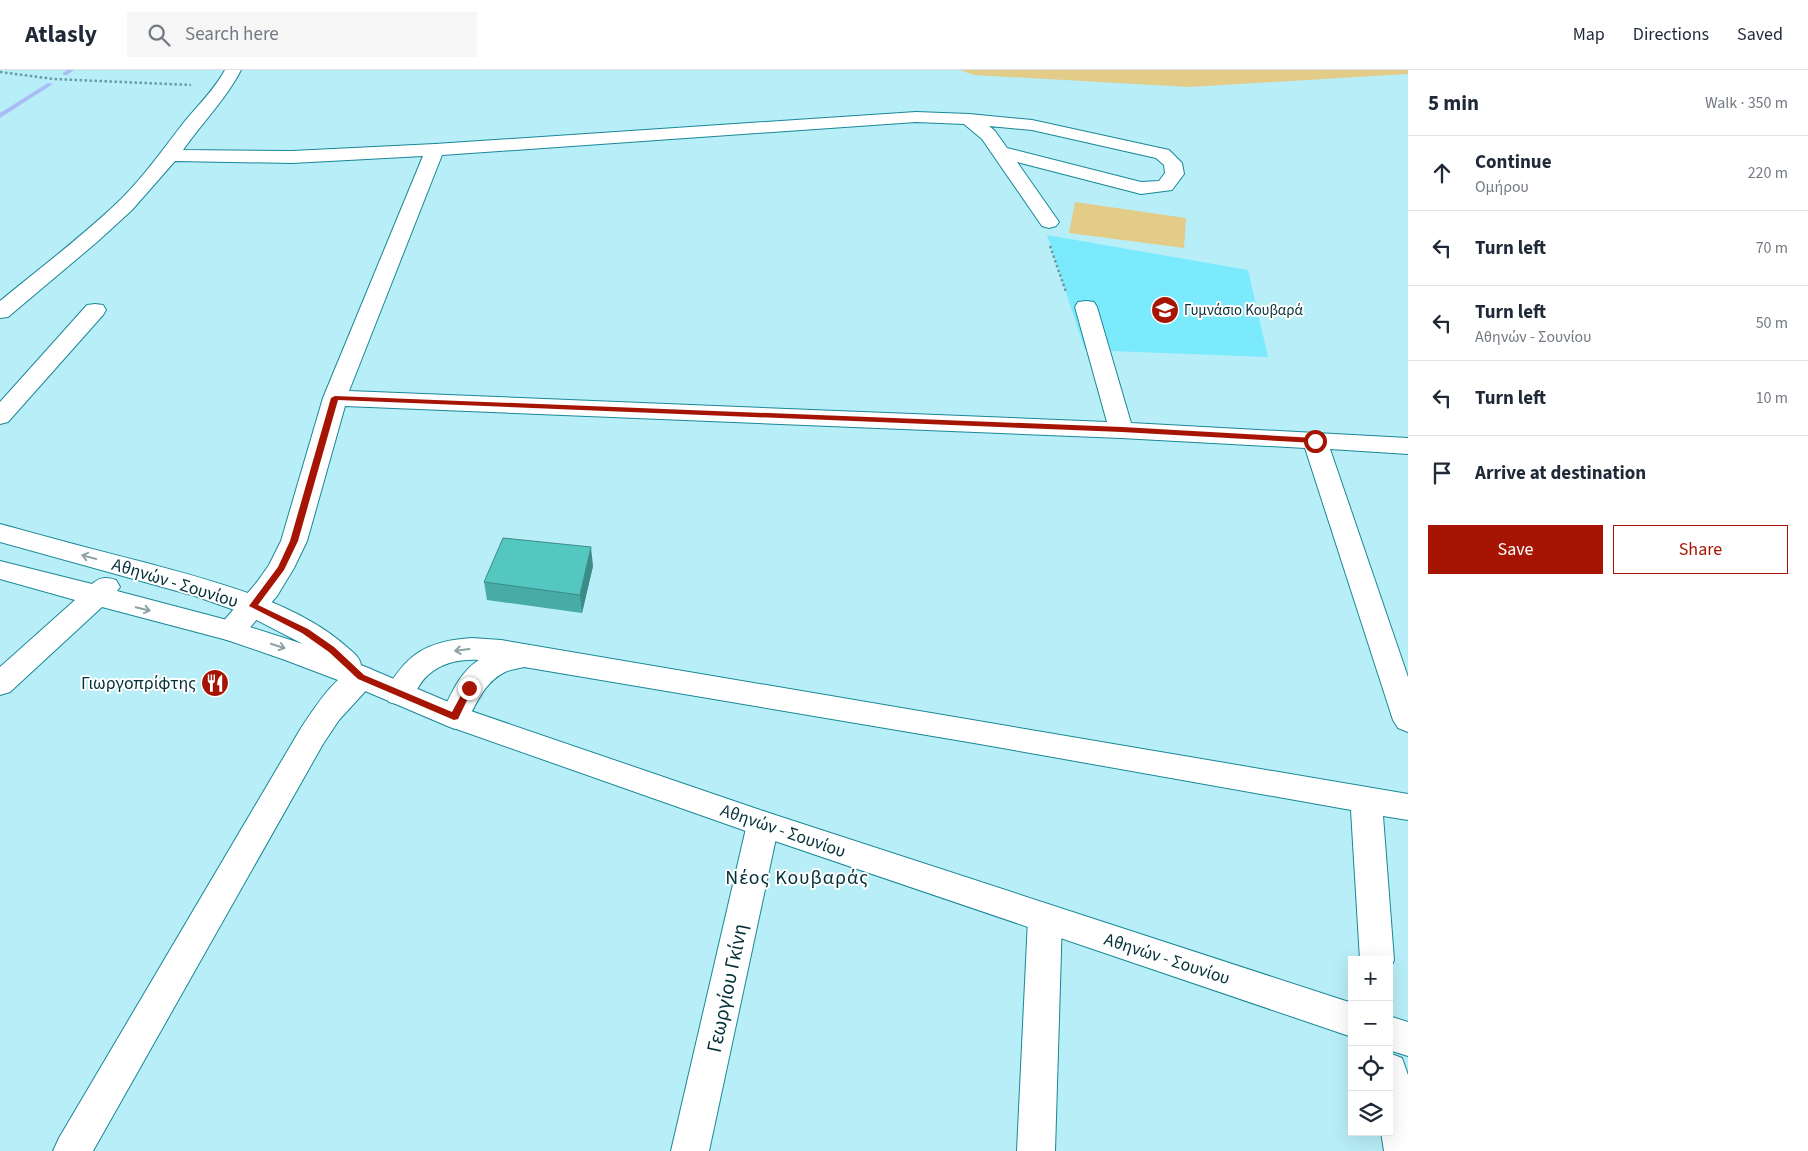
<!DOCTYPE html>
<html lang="en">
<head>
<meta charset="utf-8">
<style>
  :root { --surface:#fff; --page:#f6f6f7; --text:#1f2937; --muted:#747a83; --line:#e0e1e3; --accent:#a61404 }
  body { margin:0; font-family:"Source Sans 3",sans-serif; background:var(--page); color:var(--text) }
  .controls { position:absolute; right:15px; bottom:15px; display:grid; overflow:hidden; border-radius:0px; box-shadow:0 5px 20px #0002 }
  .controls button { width:45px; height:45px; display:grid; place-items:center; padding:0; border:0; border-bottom:1px solid var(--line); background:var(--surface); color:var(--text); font:25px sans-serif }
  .stop { position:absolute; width:15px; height:15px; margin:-11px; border:4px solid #a61404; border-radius:50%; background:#fff }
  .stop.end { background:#a61404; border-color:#fff; box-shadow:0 1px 5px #0008 }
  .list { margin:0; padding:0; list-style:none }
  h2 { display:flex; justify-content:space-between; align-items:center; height:65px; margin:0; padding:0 20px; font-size:21px }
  h2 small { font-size:16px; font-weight:400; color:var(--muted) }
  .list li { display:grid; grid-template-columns:32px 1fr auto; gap:15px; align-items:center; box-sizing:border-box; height:75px; padding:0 20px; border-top:1px solid var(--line) }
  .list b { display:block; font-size:19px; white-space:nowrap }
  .list p { margin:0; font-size:16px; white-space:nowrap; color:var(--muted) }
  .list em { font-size:16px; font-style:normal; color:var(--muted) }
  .actions { display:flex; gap:10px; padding:15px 20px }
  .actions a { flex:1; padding:11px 0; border:1px solid var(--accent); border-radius:0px; text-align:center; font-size:18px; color:var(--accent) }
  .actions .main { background:var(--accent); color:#fff }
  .icon { flex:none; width:28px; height:28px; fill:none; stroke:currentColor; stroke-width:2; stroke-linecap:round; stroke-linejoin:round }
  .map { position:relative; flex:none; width:1408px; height:1081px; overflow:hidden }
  header { display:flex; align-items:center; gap:30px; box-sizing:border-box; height:70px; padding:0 25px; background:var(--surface); border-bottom:1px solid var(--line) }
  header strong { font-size:24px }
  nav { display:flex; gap:28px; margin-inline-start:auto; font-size:18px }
  .search { width:350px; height:45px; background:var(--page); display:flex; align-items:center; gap:12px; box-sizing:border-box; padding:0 18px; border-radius:0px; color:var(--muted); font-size:19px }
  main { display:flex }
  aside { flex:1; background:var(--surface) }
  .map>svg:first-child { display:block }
</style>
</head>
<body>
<header>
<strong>Atlasly</strong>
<div class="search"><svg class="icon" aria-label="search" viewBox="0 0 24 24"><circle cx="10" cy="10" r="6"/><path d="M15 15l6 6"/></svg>Search here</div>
<nav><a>Map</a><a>Directions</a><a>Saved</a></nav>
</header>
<main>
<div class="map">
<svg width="1408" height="1081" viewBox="0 0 1408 1081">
  <rect width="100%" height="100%" fill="#b8eef8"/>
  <polygon fill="#7ceafd" points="1047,165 1248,200 1268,287 1085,280"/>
  <g fill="#e3cb88">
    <polygon points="960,0 1408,0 1408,4 1189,17 974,5"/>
    <polygon points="1075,132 1186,148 1184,178 1069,163"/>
  </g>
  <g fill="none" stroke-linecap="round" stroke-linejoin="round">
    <g fill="#a9bcf4" fill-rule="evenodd">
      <polygon points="67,0 74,0 67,5 63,5 63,3"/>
      <polygon points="48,13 53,14 0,48 0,43"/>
    </g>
    <g stroke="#188797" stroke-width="2">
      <g id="minor">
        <path d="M 225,0 L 241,0 C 226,29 202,53 183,80 L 292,81 L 435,74 L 916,42 L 969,44 L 1032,50 L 1169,80 L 1182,93 L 1184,104 L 1172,120 L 1141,124 L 1017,92 L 1059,152 L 1056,156 L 1049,158 L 1042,156 L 982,69 L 964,54 L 916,52 L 442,85 L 349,321 L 1107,352 L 1075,237 L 1078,232 L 1086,231 L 1094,232 L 1097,237 L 1131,353 L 1408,368 L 1408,384 L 1330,379 L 1408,607 L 1408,662 L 1398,658 L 1393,650 L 1305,378 L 1121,368 L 345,336 L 307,471 L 294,498 L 277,526 L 241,568 L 231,571 L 221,568 L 217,561 L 221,554 L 257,512 L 269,495 L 281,471 L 323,328 L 423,86 L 292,93 L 175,91 L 132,140 L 97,172 L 8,247 L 0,248 L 0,231 C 39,199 80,168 117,133 C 143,108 163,79 185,51 C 199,34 214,20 225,0 ZM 989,56 L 1032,60 L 1156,88 L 1164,95 L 1165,103 L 1159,111 L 1141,112 L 1007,78 L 995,61 Z"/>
        <polygon points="95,234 103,235 106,240 103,245 8,352 0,354 0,332 87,235"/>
        <path d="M 472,568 L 501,570 L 1408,724 L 1408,750 L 1383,746 L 1394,890 L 1389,901 L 1389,890 L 1360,890 L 1351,740 L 974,673 L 524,597 C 518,599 511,599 505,602 C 483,613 476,635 465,655 L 455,659 L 445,655 L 440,647 C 450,627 459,602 479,590 C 461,589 443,592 428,605 C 412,619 415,641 389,632 L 384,624 C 406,584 426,571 472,568 Z"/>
        <path d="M 361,596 L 371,599 L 375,607 L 371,615 L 339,650 L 323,674 L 93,1081 L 53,1081 L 59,1068 L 301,658 C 316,636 335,604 361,596 Z"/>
        <polygon points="763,741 774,745 779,754 709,1081 671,1081 747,754 752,745"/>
        <polygon points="1045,834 1057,838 1062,849 1055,1081 1017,1081 1028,849 1033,838"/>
        <polygon points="1389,983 1402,988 1408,1005 1408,1081 1384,1081 1381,1062 1389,1062"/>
      </g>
    </g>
    <g stroke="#188797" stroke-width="2">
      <g id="major">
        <path d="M 0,454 C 48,467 95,480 143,492 C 209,510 297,531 348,578 C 354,583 360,588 361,595 L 465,639 L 763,741 L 1352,933 L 1352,967 L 763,767 L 445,655 L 351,615 L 285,590 L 227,570 L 102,537 L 10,622 L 0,625 L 0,597 L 75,530 L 0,509 L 0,491 L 92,514 C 100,507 106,507 116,510 L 120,517 L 117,521 L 231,551 L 303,574 L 243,543 L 195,526 L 0,472 Z"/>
        <polygon points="1389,946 1408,952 1408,986 1389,980"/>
      </g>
    </g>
    <g stroke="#6a9ca5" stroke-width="2.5" stroke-dasharray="2.5 2.5" stroke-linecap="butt">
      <polyline points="0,2 54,9 191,15"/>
      <polyline points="1050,176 1066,222"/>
    </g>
    <use href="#minor" fill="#fff" fill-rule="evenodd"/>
    <use href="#major" fill="#fff" fill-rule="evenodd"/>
  </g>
  <polygon fill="#49aba6" points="593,496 582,543 487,530 484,512"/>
  <polygon fill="#3c8b87" points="591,477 593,496 582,543 580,525"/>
  <polygon fill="#55c7c1" stroke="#3c8b87" points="503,468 591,477 580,525 484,512"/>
  <defs><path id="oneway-shaft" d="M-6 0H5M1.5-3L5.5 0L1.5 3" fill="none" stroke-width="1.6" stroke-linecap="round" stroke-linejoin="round" transform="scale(1.25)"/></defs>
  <g stroke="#8ea2a5">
    <use href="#oneway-shaft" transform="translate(89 487) rotate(-165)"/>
    <use href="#oneway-shaft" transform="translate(143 539) rotate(14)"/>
    <use href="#oneway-shaft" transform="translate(278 576) rotate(18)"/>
    <use href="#oneway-shaft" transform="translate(462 580) rotate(173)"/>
  </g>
  <polygon fill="#a61404" points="335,326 1122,357 1315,368 1319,371 1315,373 1122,362 338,330 298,471 284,500 258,535 308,559 334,577 364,605 452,642 466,616 472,616 473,618 458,649 454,650 358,609 329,582 302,563 249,536 278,497 290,471 331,328"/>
  <defs>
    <g id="school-disc" transform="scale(1.4375)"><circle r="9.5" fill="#a61404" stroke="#fff"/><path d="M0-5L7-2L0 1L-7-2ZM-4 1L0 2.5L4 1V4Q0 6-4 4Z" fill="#fff"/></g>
    <g id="restaurant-disc" transform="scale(1.4375)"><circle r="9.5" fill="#a61404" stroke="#fff"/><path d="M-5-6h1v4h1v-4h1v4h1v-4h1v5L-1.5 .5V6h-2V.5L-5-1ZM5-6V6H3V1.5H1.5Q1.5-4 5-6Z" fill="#fff"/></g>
  </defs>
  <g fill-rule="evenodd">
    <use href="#school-disc" x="1165" y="240"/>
    <use href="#restaurant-disc" x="215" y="613"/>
  </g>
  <g text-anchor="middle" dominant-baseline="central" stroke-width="4" stroke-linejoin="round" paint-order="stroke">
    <g font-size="15" fill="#043138" stroke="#fff" text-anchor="start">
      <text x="1184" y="240">Γυμνάσιο Κουβαρά</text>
    </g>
    <g font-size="18" fill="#043138" stroke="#fff">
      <text transform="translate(175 513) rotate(17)">Αθηνών - Σουνίου</text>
      <text transform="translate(783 761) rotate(19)">Αθηνών - Σουνίου</text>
      <text transform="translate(1167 889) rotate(18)">Αθηνών - Σουνίου</text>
    </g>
    <g font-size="18" fill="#043138" stroke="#fff" text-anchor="end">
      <text x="196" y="613">Γιωργοπρίφτης</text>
    </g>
    <g font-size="20" letter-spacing="1" fill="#043138" stroke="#fff">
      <text x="797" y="808">Νέος Κουβαράς</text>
    </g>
    <g font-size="21" fill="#043138" stroke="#fff">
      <text transform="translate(727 918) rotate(-78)">Γεωργίου Γκίνη</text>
    </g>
  </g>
</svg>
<div class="controls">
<button>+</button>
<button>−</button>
<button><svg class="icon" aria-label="locate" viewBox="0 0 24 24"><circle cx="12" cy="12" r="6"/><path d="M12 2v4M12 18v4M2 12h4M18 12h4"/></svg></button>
<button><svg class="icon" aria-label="layers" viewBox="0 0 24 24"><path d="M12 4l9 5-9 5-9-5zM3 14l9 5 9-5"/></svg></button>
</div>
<div class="stop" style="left:1315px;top:371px"></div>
<div class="stop end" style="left:469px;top:618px"></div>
</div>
<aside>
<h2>5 min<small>Walk · 350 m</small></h2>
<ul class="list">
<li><svg class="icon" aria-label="ahead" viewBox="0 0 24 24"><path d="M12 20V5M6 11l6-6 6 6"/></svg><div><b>Continue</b><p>Ομήρου</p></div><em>220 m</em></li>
<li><svg class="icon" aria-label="left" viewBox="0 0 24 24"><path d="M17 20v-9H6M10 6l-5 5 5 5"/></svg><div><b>Turn left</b></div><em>70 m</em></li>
<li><svg class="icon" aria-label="left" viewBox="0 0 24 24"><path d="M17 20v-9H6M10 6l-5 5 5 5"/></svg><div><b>Turn left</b><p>Αθηνών - Σουνίου</p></div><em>50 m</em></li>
<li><svg class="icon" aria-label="left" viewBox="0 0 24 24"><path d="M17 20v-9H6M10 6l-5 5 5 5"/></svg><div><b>Turn left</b></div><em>10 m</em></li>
<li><svg class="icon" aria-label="arrive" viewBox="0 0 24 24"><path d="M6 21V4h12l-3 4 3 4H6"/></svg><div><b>Arrive at destination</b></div></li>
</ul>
<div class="actions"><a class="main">Save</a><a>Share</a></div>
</aside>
</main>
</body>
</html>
